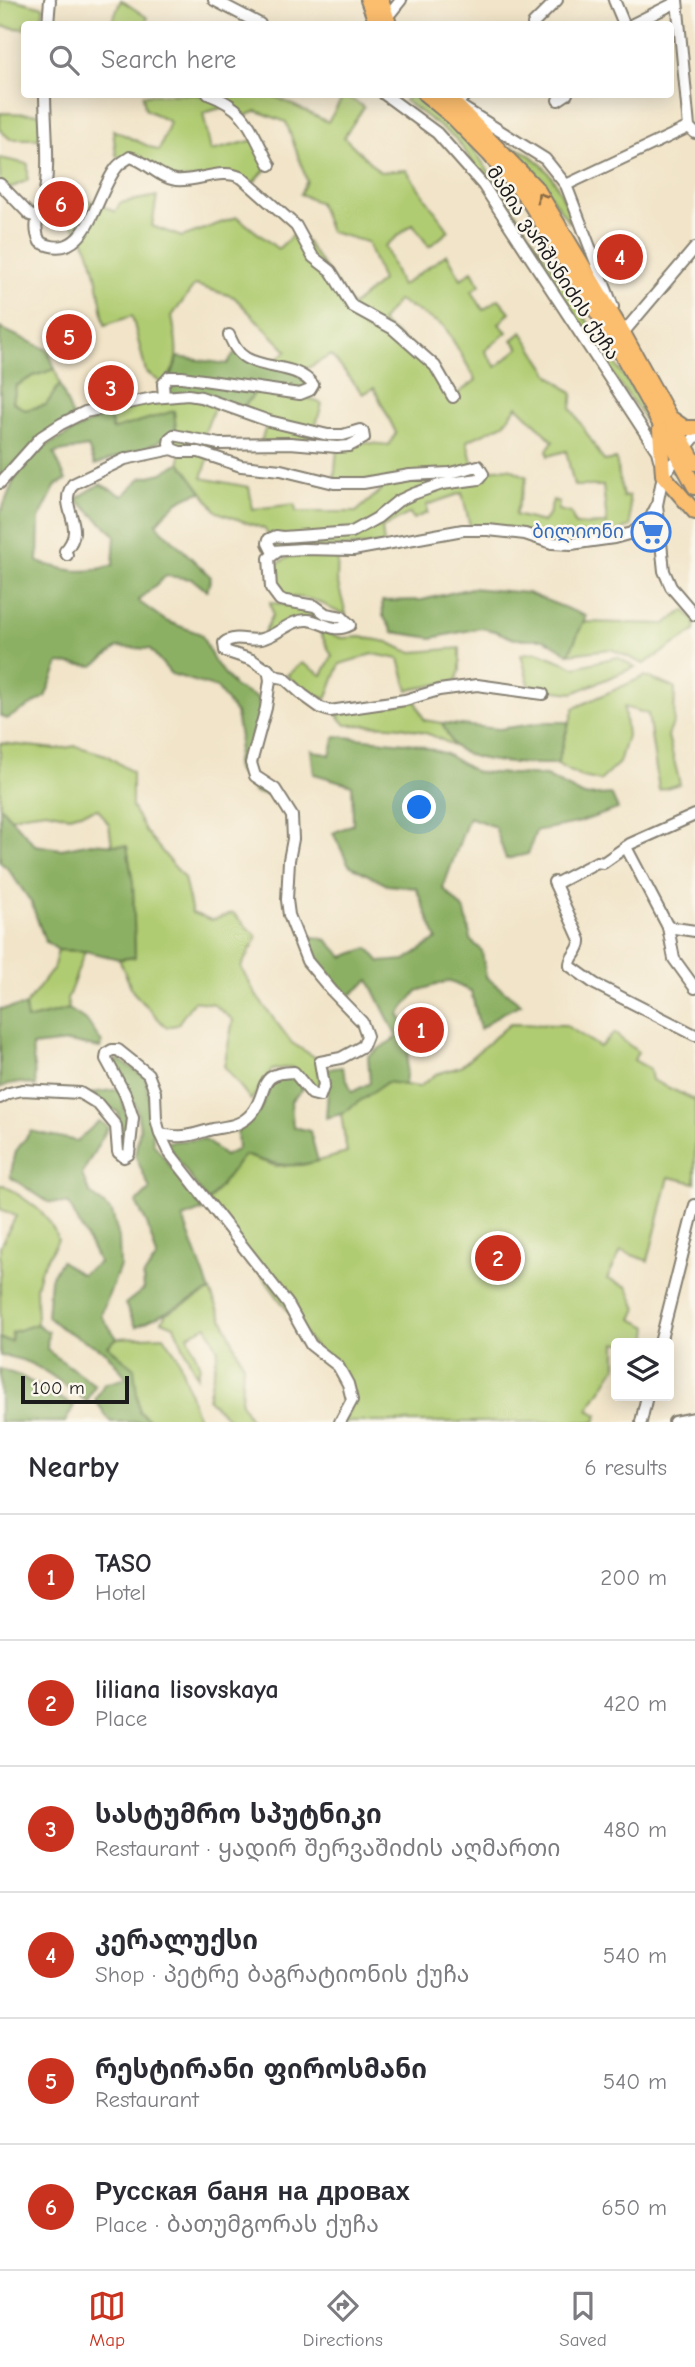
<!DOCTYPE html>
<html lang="en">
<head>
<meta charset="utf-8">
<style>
  :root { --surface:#fff; --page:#f2f2f3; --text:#2b2b33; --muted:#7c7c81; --line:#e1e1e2; --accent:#c8321e }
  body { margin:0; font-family:"Comic Neue","Noto Sans Georgian",sans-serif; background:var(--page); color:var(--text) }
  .controls { position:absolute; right:21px; bottom:21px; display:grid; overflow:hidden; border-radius:7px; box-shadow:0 4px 18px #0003 }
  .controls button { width:63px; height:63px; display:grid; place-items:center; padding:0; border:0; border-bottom:2px solid var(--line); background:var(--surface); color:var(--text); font:35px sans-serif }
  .scale { position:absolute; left:21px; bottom:18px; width:108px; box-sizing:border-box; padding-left:7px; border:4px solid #1c1c1c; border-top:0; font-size:19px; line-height:24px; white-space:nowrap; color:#1c1c1c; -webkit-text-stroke:5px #fbf7ec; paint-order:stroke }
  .you { position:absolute; left:420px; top:808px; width:24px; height:24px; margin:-18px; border:5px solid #fff; border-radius:50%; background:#1a73e8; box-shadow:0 0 0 10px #1a73e833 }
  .badge { display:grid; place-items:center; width:46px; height:46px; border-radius:50%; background:var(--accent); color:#fff; font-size:23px; font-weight:700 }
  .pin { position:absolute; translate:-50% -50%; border:4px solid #fff; box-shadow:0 2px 7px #0006 }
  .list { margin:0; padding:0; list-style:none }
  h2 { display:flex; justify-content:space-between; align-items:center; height:91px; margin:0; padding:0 28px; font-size:30px }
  h2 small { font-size:23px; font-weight:400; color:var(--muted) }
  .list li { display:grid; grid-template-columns:46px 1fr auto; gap:21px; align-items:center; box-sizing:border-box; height:126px; padding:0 28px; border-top:2px solid var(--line) }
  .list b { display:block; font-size:26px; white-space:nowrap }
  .list p { margin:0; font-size:23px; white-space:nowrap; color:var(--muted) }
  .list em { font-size:23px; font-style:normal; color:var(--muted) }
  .icon { flex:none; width:38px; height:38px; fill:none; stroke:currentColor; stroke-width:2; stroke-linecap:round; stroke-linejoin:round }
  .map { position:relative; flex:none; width:695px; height:1422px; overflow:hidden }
  .search { position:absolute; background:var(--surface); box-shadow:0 4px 18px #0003; left:21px; right:21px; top:21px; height:77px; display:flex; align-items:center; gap:18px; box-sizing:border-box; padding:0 24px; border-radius:7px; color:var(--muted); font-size:26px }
  .sheet { height:847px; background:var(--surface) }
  nav { display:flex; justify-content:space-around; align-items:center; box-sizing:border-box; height:98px; border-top:2px solid var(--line); background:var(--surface); font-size:19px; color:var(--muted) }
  nav a { display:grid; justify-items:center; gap:4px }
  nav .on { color:var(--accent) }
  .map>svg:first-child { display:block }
</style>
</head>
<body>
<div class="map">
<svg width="695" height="1422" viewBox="0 0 695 1422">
  <rect width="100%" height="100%" fill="#fbf7ec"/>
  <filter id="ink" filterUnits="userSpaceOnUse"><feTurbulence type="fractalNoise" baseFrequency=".0143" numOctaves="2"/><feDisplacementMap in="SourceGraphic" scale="14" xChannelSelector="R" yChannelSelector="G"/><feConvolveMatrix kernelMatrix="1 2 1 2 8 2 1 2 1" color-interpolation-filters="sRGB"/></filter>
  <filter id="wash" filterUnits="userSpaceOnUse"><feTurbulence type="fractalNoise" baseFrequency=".00686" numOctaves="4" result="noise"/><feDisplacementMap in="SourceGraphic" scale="28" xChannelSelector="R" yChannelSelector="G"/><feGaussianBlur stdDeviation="1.57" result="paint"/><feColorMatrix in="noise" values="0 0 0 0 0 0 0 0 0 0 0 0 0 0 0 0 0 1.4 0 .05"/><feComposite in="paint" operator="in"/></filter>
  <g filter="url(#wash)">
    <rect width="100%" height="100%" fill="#f1e4c8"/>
    <g fill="#b0cc72" stroke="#667447" stroke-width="2" fill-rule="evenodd">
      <polygon points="0,0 15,0 44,7 41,24 24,24 24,29 0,26"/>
      <polygon points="121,0 148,18 145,24 111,24"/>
      <path d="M 192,94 L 216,98 L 210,95 L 272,95 L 328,122 L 344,95 L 364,107 L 344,137 L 380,172 L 406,170 L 449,231 L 429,247 L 413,224 L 385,246 L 401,286 L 447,254 L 461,279 L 472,271 L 480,285 L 472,291 L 483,310 L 499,299 L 510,312 L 499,324 L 507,332 L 485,351 L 496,367 L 519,348 L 512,340 L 522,332 L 550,375 L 573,394 L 571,408 L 604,461 L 616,459 L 623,497 L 629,496 L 631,526 L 612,535 L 573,541 L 470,526 L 462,493 L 427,505 L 427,513 L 413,519 L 410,513 L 382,528 L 384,544 L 277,552 L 265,529 L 217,512 L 180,462 L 180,452 L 172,449 L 176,435 L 174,411 L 112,430 L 109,407 L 174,395 L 216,403 L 202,440 L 219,444 L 209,456 L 202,478 L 249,487 L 253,509 L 295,504 L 296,512 L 356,512 L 394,479 L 334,483 L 337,447 L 260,444 L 268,421 L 240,411 L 259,388 L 300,394 L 322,404 L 314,432 L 356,431 L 360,442 L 389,445 L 396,433 L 374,388 L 363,394 L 331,355 L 299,373 L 268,365 L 287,351 L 234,297 L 195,285 L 172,316 C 176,342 183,363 163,384 L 146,372 L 132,316 L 105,325 C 97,288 98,251 70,222 L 78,198 L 97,203 L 115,212 L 120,203 L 157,196 L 152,226 L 182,237 L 237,217 L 278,249 L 298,230 L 352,306 L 382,281 L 367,242 L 330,232 L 319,203 L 300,194 L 307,181 L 286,122 L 257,111 L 243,117 L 232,105 L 203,113 L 211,151 L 258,139 L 270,165 L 250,186 L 242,178 L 172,179 L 137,159 L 123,162 L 116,155 L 113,130 L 159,151 L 170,122 L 145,109 L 143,95 ZM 398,300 L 445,327 L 476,380 L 453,397 L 435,366 L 381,322 ZM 517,406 L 553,441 L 547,450 L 548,456 L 566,451 L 574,486 L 603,486 L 607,524 L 575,525 L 571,513 L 558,510 L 559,502 L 553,500 L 549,514 L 543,522 L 515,515 L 527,477 L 509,468 L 482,470 L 473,466 L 467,441 L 504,424 Z"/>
      <polygon points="412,95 447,122 475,151 640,401 655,432 647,425 639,410 612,374 468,155 455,138 404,100"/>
      <polygon points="0,113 45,114 46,139 10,139 0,130"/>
      <path d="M 514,147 C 546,159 562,188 571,220 L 569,222 L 533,172 L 512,149 Z"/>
      <polygon points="0,158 28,164 28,180 6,190 0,182"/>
      <polygon points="55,369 60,384 46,405 25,410 13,402 16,386 34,376"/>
      <path d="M 315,555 L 338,555 L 337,580 L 346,614 C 334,613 329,606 319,602 C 307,597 295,597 283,597 L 277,587 L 275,565 L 289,557 Z"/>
      <polygon points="270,602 310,609 340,624 310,617 263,635 273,614"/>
      <polygon points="685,610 695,622 695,631 644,664 611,649 569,654 583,622 665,624"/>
      <polygon points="319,630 342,638 361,637 388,642 404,650 414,652 460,648 460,670 456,681 408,690 399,659 373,654 340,664 326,699 307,693 287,675 302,663 322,675 332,656"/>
      <polygon points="538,652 575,667 617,657 635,667 573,693 530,688 521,654"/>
      <polygon points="645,676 675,688 674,721 668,736 680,784 659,790 648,714 624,707 627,736 619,763 600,781 579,776 557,764 574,708"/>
      <path d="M 416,701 L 424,720 L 442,723 L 455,747 C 418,724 388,725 346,725 L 336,714 Z"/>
      <polygon points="0,743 56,749 76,746 106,755 132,772 132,807 146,832 184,878 192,913 212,920 233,913 257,937 241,967 256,995 292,1043 318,1059 320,1086 315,1087 291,1067 272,1070 251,1100 224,1066 233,1020 213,1004 194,1001 177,1025 166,1027 133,992 119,959 135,957 133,883 127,847 112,845 109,825 98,809 69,816 46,811 24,814 11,818 0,806"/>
      <polygon points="58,950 85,951 67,1000 69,1009 26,1020 25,1006 53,969"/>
      <polygon points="510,1024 565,1025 600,1047 614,1033 638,1052 634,1060 650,1069 652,1080 695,1100 695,1183 669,1177 648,1261 621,1251 607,1279 628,1287 637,1309 632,1319 649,1327 647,1343 616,1343 616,1367 588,1410 598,1415 595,1422 342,1422 349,1410 349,1384 312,1344 208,1202 244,1155 276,1166 303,1165 347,1153 341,1114 387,1082 419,1087 436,1074 460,1067"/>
      <path d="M 0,1185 L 4,1185 C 28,1202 48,1210 58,1240 L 41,1269 L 36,1287 L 37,1324 L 13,1332 L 11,1341 L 0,1339 L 0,1246 L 16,1216 L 0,1209 Z"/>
      <polygon points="210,1291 243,1364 241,1403 252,1422 232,1422 208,1399 218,1350 207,1326 188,1335 200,1366 197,1377 174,1326 162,1321 166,1313"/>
      <polygon points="164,1336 178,1357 199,1422 151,1422 139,1411 133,1368 108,1346 117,1338"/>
    </g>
    <g fill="#8cb064" stroke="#546640" stroke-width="2">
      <polygon points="0,328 48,350 55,369 34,376 16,386 13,402 25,410 46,405 60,384 73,418 61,424 0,483"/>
      <polygon points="237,350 299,373 310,390 259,388 240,411 201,397 164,397 178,357 227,364"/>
      <path d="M 174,411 L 176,428 L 157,443 L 95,465 L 88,447 L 54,453 L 66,480 L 56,485 L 39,519 L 38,562 C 68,571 83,575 113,565 L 115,535 L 76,499 L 100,484 L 123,496 L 141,478 L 162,473 L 180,462 L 202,492 C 181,496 170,508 156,524 L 211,577 L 207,591 L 192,579 L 166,576 L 138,601 L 166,621 L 201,634 L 214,661 L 236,688 L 258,698 L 261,714 L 252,734 L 248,770 L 256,781 L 273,795 L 255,793 L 235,768 L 240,738 L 236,714 L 217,688 L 171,674 L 150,649 L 118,647 L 94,666 L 59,663 L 45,697 L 7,719 L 0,716 L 0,514 L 18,470 L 42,448 L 110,412 L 112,430 Z"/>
      <polygon points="471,588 528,593 586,616 569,654 544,639 514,639 495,631 481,628 432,638 393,632 383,616 382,601 422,600"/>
      <path d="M 547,722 L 569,722 L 557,764 C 532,764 475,765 455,747 C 450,742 446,730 442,723 L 499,729 Z"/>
      <polygon points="335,736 415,744 446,754 476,772 546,776 584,796 611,794 618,809 577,823 536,831 528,854 506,859 495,827 469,817 443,888 465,911 471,940 482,951 486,977 521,1004 499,1015 480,1029 471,991 448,981 417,991 399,1014 410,1035 405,1085 387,1082 341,1114 326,1118 328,1091 325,1069 342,1067 352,1092 370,1083 368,1056 397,1037 369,980 348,997 321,965 304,935 327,940 343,957 368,948 380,962 405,960 437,939 416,888 387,885 349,865 333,833 353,824 352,785 314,774 311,750 330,755"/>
      <polygon points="0,806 35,845 61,849 91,843 127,846 133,883 135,957 119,959 85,951 58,950 45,941 31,902 8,869 0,862"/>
      <path d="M 25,1006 L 27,1020 L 69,1009 L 87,1021 L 102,1043 L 100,1048 L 69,1042 L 32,1046 L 36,1086 C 23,1082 12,1081 0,1088 L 0,1009 Z"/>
      <polygon points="118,1059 145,1077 151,1109 153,1143 203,1210 183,1218 210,1291 136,1327 125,1304 144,1289 143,1277 157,1257 147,1224 136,1203 150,1189 135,1155 140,1128 136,1106 113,1064"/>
      <path d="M 279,1078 L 294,1078 L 303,1089 L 291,1101 L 293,1127 L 310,1131 L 318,1161 C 291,1169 270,1164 244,1155 L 208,1202 L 165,1142 L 204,1139 L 225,1156 L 238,1149 L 237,1131 L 259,1113 L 272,1082 Z"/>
      <polygon points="119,1089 129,1127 124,1146 118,1112 104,1105 91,1093"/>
      <polygon points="99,1121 108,1127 82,1174 89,1192 112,1212 119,1238 120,1266 101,1315 117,1338 108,1346 134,1368 139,1411 151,1422 111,1422 95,1400 104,1384 127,1378 106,1352 61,1328 47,1316 50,1279 61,1261 81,1274 99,1263 69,1204 48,1202 10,1177 16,1151 31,1131 77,1141"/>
      <path d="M 37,1324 L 48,1332 L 47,1350 L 95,1385 L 87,1402 C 62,1383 33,1357 0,1356 L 0,1339 L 11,1341 L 12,1332 Z"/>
      <polygon points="0,1369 20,1376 74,1406 65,1422 0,1422"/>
    </g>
  </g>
  <g filter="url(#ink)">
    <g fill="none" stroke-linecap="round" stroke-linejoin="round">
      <g stroke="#868072" stroke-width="14">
        <g id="minor">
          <polyline points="214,0 260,24"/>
          <polyline points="614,0 624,24"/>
          <polyline points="677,0 689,127 695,133"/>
          <polyline points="385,20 401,0"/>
          <polyline points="48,24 50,0"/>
          <polyline points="533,24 557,0"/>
          <polyline points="633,24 677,2"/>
          <path d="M 45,94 C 45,124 51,173 43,200 C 39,216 32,226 40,242 C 88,266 95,193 117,167 C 120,163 126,160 130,157 C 147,161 157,177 176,180 C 198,182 222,167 242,178 L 296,226 L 313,257 L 331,271 L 352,306 L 392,328 L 435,366 L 453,397"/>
          <path d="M 208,94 C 250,110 250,130 270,165"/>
          <polyline points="384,94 437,133 483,185 657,451 659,459"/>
          <polyline points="466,94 457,104 545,159 566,185 613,307"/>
          <polyline points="558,100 567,94"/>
          <polyline points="0,184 30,215 37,217"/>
          <polyline points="566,185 689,127"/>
          <polyline points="621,328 623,333 695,248"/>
          <path d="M 164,397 L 163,384 L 169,377 L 182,377 L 300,394 L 310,390 L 313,385 C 297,364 267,370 246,358 C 237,353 233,344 229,335"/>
          <polyline points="695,437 663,475 657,505 664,571 671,587 695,615"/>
          <polyline points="0,483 41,437 61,424 85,412 153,398 188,395 201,397 269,421 328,435 343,435 360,430 363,432 364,438 349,446 337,447 290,443 219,444 174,435 170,438 169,443 172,449 180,452 199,452 241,466 281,470 334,483 363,483 410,475 450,473 478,466 483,474 479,479 442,484 413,494 398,501 377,518 352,532 283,537 276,536 269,539 268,543 272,551 302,549 353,550 463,530 488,530 525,534 552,543 571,544 614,538 632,533 650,519 657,505"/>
          <path d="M 277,552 L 269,558 L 271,588 L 280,600 L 315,606 L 326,614 L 342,617 L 350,625 C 334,634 324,622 308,620 C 290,619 278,636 261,639 C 248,642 235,634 224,643 L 225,651 L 252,660 L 278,677 L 284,678 L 303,695 L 321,708 L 330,711 L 405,700 L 439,690 L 477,685 L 543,694"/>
          <path d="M 67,555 L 65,551 C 89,525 56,508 73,484 L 125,459 L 172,449"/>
          <polyline points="626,847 668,927 674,959 695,988"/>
          <path d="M 554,882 L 580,940 C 581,951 569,956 570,966 L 595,984 L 695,1035"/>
          <polyline points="555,884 597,862 603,863 630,844 695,815"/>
          <polyline points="668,927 695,931"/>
          <polyline points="0,1098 9,1093 22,1090 80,1093 98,1104 116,1126 118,1152 124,1157 129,1154 133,1118 125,1094 106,1059 107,1053 112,1050 118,1050 148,1074 155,1092 156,1119 160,1134 168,1151 288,1304 311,1345 338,1366 342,1373 348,1384 352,1400 340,1422"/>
          <path d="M 160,1134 C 186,1139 190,1135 213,1129 C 229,1126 241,1126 252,1113 C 270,1090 255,1073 294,1072 L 312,1094 L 320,1096 L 324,1085 L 320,1062 L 341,1058 L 363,1046 L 367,1036 L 362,1022 L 332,991 L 307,961 L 289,915 L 287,900 L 289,860 L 293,839 L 292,816 L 275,789 L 255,776 L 251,763 L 266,708 L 270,680 L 268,669"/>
          <polyline points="660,1343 695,1205"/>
          <polyline points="641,1422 647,1396"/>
          <polyline points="674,1422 695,1418"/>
        </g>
      </g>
      <g stroke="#868072" stroke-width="18">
        <g id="major">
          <polyline points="368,0 377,24"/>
          <polyline points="381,0 389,24"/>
          <polyline points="425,94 453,117 489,154 527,198 614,340 695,487"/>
          <polyline points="445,94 537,189 623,333 695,463"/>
          <polyline points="672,419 685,428 695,428"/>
          <polyline points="660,430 663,475 695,512"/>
        </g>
      </g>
      <use href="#minor" stroke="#fff" stroke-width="10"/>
      <use href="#major" stroke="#fbbd6e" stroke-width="14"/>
    </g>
    <defs><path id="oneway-chevron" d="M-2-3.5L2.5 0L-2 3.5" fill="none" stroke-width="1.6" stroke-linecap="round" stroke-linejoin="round" transform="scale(1.75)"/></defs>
    <use stroke="#8c6c45" href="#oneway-chevron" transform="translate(541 197) rotate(-122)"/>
  </g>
  <defs>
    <g id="supermarket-ring" transform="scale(2.0125)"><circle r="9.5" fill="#fbf7ec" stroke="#3f7fe0" stroke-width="1.5"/><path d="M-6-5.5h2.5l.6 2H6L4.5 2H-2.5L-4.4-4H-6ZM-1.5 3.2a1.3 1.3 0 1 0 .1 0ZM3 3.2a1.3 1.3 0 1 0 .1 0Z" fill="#3f7fe0"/></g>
  </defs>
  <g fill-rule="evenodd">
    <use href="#supermarket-ring" x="651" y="532"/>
  </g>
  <g text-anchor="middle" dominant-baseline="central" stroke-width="5" stroke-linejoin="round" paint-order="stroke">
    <g font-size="19" fill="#1c1c1c" stroke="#fbf7ec">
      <text transform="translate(553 263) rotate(57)">მამია ვარშანიძის ქუჩა</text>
    </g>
    <g font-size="19" fill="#366cbe" stroke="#fbf7ec" text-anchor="end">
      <text x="624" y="532">ბილიონი</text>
    </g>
  </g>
</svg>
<div class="controls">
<button><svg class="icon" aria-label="layers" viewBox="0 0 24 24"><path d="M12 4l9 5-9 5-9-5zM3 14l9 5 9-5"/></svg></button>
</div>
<div class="scale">100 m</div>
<div class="you"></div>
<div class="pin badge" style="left:421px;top:1030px">1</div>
<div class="pin badge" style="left:498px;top:1258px">2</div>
<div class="pin badge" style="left:111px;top:388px">3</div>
<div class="pin badge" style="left:620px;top:257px">4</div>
<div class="pin badge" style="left:69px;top:337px">5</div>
<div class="pin badge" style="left:61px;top:204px">6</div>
<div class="search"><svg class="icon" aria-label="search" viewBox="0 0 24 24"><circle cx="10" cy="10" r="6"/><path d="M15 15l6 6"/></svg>Search here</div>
</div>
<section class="sheet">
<h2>Nearby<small>6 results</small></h2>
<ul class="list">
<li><span class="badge">1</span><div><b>TASO</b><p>Hotel</p></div><em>200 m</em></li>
<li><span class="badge">2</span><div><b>liliana lisovskaya</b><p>Place</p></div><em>420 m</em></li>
<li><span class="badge">3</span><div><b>სასტუმრო სპუტნიკი</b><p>Restaurant · ყადირ შერვაშიძის აღმართი</p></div><em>480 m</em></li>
<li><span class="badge">4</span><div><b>კერალუქსი</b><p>Shop · პეტრე ბაგრატიონის ქუჩა</p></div><em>540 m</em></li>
<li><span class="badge">5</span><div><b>რესტირანი ფიროსმანი</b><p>Restaurant</p></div><em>540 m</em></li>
<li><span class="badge">6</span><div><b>Русская баня на дровах</b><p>Place · ბათუმგორას ქუჩა</p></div><em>650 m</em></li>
</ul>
</section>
<nav>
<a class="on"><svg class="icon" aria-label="map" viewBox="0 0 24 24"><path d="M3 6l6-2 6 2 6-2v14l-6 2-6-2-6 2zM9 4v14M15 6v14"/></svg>Map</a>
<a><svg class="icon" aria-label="directions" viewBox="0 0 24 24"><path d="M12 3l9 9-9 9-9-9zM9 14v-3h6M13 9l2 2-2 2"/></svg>Directions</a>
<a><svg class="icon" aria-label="saved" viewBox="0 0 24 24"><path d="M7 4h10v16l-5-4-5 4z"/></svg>Saved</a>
</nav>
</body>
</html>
